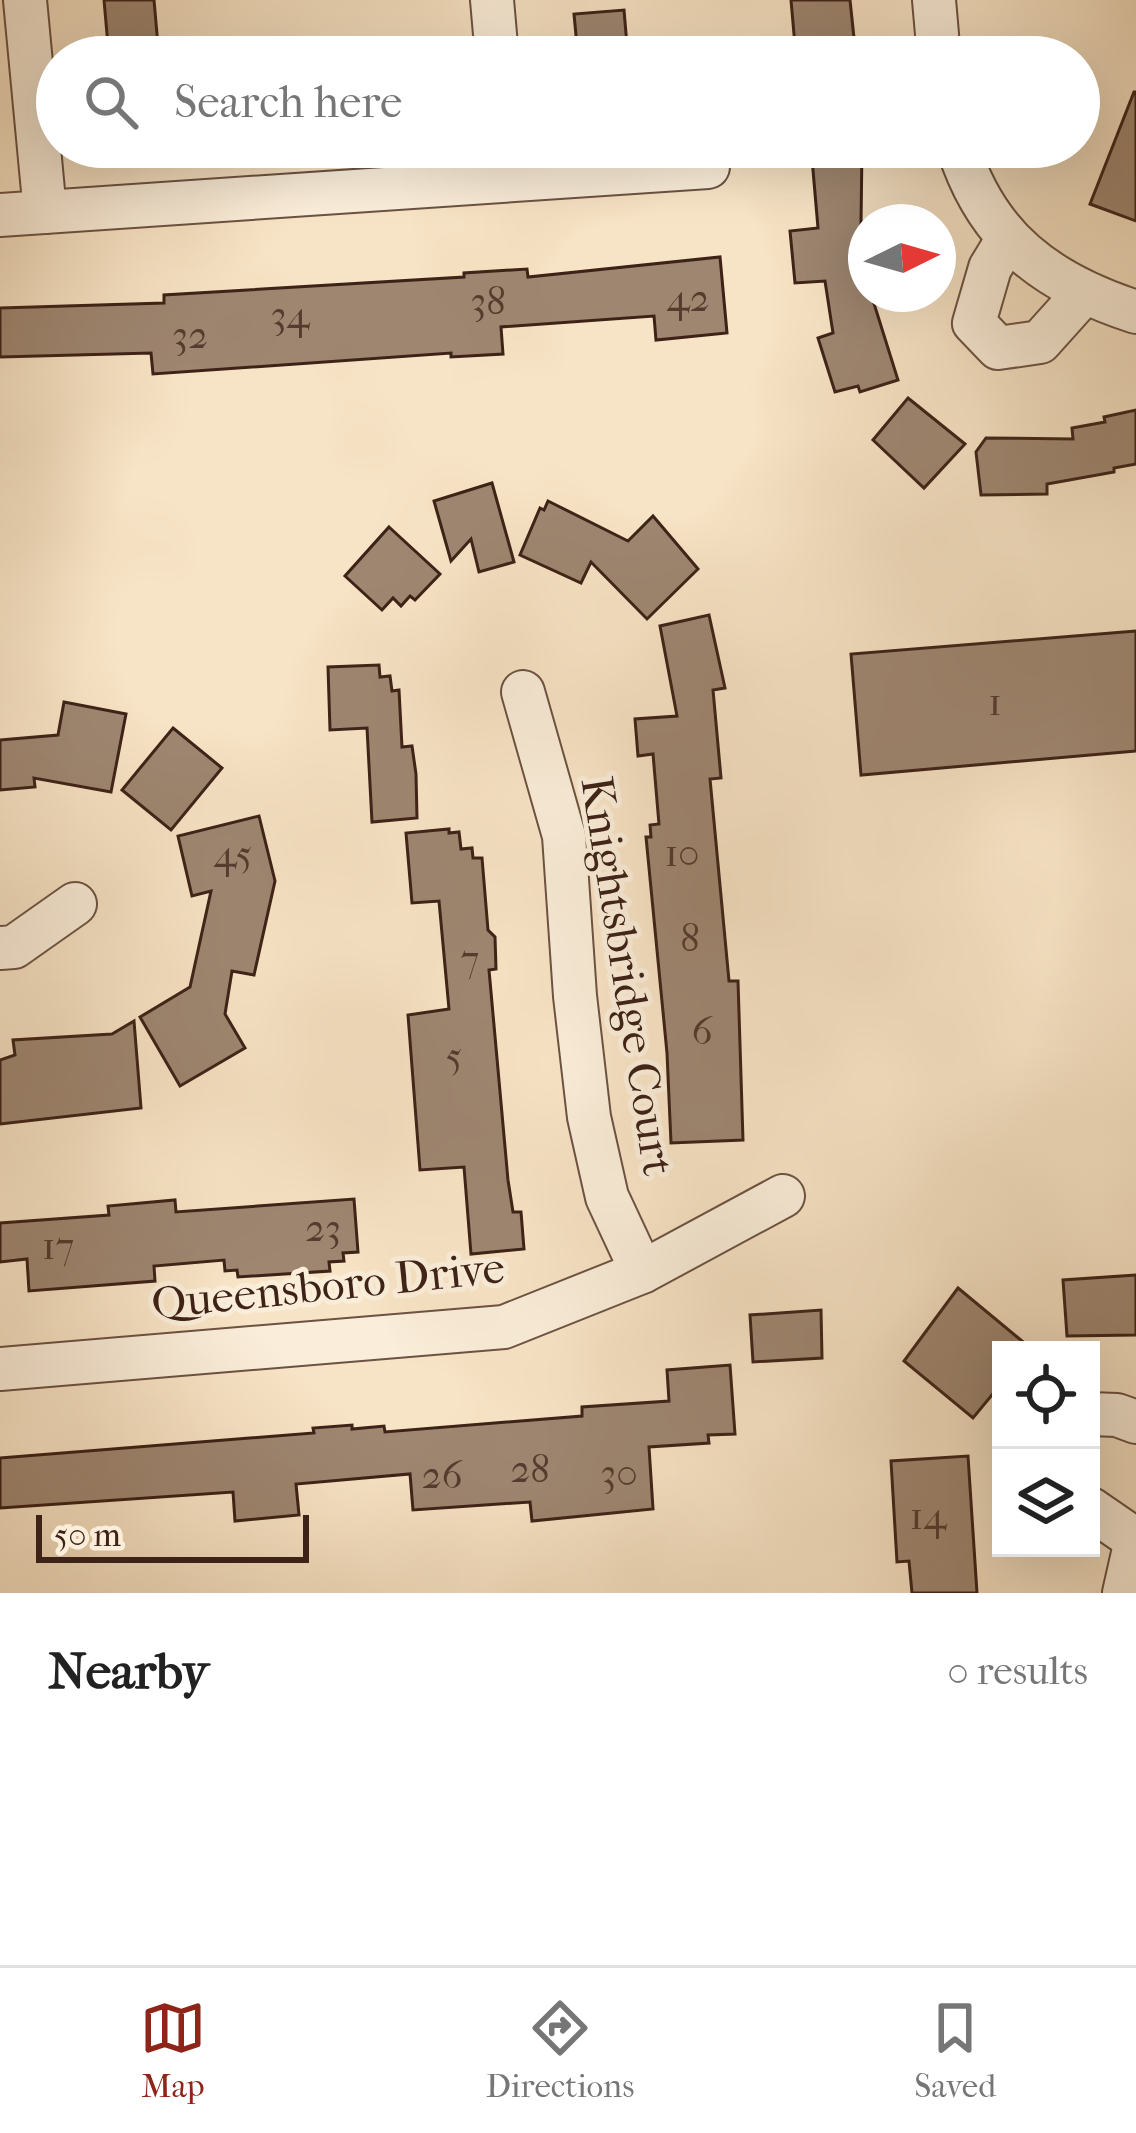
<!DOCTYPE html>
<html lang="en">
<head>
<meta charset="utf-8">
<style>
  :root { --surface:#fff; --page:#f6f6f6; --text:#222; --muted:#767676; --line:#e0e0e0; --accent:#8f2418 }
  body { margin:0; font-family:"IM FELL French Canon",serif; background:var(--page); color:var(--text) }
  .controls { position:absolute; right:36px; bottom:36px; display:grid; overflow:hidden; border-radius:0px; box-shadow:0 12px 48px #0002 }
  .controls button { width:108px; height:108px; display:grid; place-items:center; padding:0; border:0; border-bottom:3px solid var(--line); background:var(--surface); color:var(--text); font:60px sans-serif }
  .compass { position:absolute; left:848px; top:204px; width:108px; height:108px; border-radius:50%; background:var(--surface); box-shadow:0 12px 48px #0002; rotate:85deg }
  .scale { position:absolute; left:36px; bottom:30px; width:273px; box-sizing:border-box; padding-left:12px; border:6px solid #3d2217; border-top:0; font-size:33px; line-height:42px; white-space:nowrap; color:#3d2217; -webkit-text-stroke:9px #faedd9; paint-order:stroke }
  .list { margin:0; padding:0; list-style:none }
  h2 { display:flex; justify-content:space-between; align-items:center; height:156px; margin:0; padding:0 48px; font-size:51px }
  h2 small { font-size:39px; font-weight:400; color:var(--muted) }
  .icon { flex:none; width:66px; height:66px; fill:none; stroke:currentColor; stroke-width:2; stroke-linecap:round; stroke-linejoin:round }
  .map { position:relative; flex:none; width:1136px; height:1593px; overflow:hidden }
  .search { position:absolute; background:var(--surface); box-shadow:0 12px 48px #0002; left:36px; right:36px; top:36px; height:132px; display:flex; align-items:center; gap:30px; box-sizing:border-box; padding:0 42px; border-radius:66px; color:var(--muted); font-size:45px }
  .sheet { height:372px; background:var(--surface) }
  nav { display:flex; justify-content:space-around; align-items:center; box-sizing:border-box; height:168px; border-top:3px solid var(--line); background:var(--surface); font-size:33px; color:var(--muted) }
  nav a { display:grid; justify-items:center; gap:6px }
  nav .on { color:var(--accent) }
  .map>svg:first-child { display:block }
</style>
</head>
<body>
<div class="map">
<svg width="1136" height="1593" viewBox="0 0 1136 1593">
  <rect width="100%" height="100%" fill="#f7e3c5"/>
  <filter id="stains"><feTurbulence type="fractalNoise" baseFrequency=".00167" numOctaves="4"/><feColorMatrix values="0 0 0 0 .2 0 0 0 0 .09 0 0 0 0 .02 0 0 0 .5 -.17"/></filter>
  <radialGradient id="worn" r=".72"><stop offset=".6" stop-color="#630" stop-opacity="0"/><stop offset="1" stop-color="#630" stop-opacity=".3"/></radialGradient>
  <g fill="#9e8671" stroke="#3d2217" stroke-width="3">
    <polygon points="104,0 154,0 159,57 109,57"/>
    <polygon points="791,0 850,0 856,57 796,57"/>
    <polygon points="624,10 628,57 578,57 574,14"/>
    <polygon points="1134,92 1136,92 1136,221 1090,204"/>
    <polygon points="811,147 862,147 861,225 866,225 866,294 871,294 898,380 860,392 858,386 835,392 818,338 833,333 825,281 795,283 790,231 818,228"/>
    <polygon points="720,257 727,333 656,340 654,316 501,327 503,354 451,357 451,353 153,374 151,353 0,357 0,308 164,303 164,295 464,277 464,273 527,269 528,277"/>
    <polygon points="908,398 965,444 924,488 873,440"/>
    <polygon points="1136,410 1136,464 1114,468 1114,472 1047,484 1047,494 981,495 976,452 986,438 1073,439 1072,428 1105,422 1104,417"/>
    <polygon points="492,483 514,562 479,572 471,539 451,561 434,501"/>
    <polygon points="548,501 628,541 653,516 698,569 647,619 591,562 581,583 520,555 540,508 544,510"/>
    <polygon points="389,527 440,574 415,600 410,596 401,606 393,598 382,610 345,576"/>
    <polygon points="709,615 725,688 713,690 721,778 710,779 729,981 738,981 743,1140 671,1143 667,1053 646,837 651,837 650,825 659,824 653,754 638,756 635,719 677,716 660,626"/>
    <polygon points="1136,631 1136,751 861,775 851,654"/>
    <polygon points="379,665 380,677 390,676 392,691 399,690 402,747 412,746 416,774 417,818 372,822 367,728 330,730 328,667"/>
    <polygon points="64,702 126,714 111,792 34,778 35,787 0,790 0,740 58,735"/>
    <polygon points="173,728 222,768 171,830 122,790"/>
    <polygon points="259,816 275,881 254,975 232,971 225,1014 245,1048 180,1086 140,1017 190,987 211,891 192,896 178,836"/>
    <polygon points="449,829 449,833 459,832 461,849 472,848 473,858 482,858 488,930 495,937 496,969 489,970 508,1180 513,1212 521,1212 524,1249 471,1254 464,1167 420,1170 408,1015 449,1009 439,901 412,903 406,833"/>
    <polygon points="134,1021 141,1108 0,1124 0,1060 15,1055 13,1040 112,1034"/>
    <polygon points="354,1199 358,1252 343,1253 344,1261 329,1262 330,1271 238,1277 237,1270 225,1271 224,1260 154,1266 155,1281 29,1291 27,1259 0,1262 0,1223 109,1215 108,1206 175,1200 176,1212"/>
    <polygon points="1136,1275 1136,1335 1067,1336 1063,1280"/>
    <polygon points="958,1288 1022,1341 1014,1350 1001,1350 1001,1384 973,1418 904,1361"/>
    <polygon points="821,1310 822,1358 753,1362 750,1315"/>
    <polygon points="730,1365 735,1434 708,1435 709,1443 649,1447 653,1509 532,1521 530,1502 413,1510 410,1474 296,1484 299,1515 235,1521 233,1492 0,1508 0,1458 314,1433 313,1428 352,1425 352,1429 384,1426 385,1432 582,1416 582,1407 669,1401 667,1370"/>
    <polygon points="968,1456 977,1593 912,1593 909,1561 897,1562 891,1461"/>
  </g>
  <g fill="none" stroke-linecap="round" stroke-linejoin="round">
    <g stroke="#6c5242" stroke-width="46">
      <g id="street">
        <polyline points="25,0 45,212"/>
        <polyline points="492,0 497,57"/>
        <polyline points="934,0 939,57"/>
        <path d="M 958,147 C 987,239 1047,283 1136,312"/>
        <polyline points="0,215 708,167"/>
        <polyline points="1007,240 990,268 974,323 998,348 1040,342 1084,293"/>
        <polyline points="523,692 564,836 575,996 589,1117 607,1197 642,1272"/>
        <polyline points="0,948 14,947 75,904"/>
        <polyline points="0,1369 504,1327 642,1272 783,1196"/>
        <polyline points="1091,1414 1117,1415 1136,1422"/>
        <polyline points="1091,1509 1136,1540 1124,1593"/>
      </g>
    </g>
    <use href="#street" stroke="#faedd9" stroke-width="42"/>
  </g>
  <g text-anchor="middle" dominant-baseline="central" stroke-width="10" stroke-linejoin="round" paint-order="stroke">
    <g font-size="39" fill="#553b2e">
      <text x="688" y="298">42</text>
      <text x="488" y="301">38</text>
      <text x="290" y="315">34</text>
      <text x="190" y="335">32</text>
      <text x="995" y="702">1</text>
      <text x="682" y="853">10</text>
      <text x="233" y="854">45</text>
      <text x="690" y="938">8</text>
      <text x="470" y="959">7</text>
      <text x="702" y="1031">6</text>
      <text x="454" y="1056">5</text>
      <text x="323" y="1228">23</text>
      <text x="58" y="1246">17</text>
      <text x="530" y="1469">28</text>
      <text x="619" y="1473">30</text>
      <text x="442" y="1475">26</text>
      <text x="928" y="1516">14</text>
    </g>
    <g font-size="45" fill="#3d2217" stroke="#faedd9">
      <text transform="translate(627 976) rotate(81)">Knightsbridge Court</text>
      <text transform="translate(328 1286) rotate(-6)">Queensboro Drive</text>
    </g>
  </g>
  <rect width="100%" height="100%" filter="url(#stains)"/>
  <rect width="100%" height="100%" fill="url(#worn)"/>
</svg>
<div class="controls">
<button><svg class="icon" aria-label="locate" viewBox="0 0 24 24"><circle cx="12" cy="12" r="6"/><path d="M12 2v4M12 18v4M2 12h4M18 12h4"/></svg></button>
<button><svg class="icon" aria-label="layers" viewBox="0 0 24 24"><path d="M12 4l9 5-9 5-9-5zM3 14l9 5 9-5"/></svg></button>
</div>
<svg class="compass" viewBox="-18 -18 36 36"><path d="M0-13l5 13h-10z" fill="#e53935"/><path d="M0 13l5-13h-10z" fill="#767676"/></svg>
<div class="scale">50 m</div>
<div class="search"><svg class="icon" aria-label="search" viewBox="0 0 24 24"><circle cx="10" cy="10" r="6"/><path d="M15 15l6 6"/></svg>Search here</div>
</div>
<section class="sheet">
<h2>Nearby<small>0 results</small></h2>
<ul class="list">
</ul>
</section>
<nav>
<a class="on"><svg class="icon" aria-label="map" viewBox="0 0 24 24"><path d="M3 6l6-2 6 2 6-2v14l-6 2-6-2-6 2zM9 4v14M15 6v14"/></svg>Map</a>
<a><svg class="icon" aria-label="directions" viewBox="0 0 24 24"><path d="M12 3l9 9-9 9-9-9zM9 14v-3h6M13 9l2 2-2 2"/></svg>Directions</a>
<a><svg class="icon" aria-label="saved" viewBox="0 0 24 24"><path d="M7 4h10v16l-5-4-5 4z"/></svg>Saved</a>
</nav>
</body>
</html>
